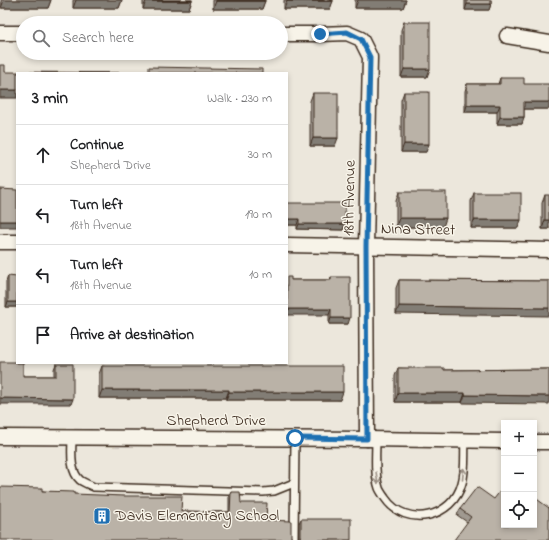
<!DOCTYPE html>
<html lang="en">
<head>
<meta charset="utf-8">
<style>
  :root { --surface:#fff; --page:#f6f6f6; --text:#202124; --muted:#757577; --line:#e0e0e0 }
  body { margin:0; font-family:"Indie Flower",sans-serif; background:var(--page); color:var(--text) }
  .controls { position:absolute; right:12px; bottom:12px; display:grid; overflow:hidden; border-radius:0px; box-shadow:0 2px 6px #0003 }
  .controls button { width:36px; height:36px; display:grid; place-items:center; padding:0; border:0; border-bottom:1px solid var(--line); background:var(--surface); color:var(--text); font:20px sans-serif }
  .stop { position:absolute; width:12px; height:12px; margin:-9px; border:3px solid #1f6fb2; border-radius:50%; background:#fff }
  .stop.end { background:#1f6fb2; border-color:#fff; box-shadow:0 1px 4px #0008 }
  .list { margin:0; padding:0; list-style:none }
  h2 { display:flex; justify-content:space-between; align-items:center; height:52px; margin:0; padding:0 16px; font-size:17px }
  h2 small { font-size:13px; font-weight:400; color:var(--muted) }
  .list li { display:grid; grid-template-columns:26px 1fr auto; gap:12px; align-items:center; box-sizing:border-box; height:60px; padding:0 16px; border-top:1px solid var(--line) }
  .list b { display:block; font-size:15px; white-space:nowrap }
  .list p { margin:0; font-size:13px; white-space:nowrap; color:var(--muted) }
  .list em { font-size:13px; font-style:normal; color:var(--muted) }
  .icon { flex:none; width:22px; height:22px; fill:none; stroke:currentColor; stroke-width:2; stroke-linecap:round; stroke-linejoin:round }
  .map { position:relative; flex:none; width:549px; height:540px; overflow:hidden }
  .search { position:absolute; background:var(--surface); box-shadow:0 2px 6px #0003; left:16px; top:16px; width:272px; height:44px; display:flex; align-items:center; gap:10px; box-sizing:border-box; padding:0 14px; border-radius:22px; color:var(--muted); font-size:15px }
  .panel { position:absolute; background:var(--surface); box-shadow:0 2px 6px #0003; left:16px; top:72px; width:272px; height:292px; border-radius:0px }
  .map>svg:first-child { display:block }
</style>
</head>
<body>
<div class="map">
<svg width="549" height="540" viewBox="0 0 549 540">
  <rect width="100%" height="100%" fill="#ece7dc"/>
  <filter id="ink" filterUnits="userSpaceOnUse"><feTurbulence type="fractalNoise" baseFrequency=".025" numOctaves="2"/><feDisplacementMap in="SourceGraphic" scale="8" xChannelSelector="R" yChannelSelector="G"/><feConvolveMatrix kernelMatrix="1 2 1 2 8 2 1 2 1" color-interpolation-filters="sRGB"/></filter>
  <g filter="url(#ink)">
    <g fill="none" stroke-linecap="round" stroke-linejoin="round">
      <g stroke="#3b2a1e" stroke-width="10">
        <g id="service">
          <path d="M 72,437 C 72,451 69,470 80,480 C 84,483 90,485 94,487 L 263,492 L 274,491 L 294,483"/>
          <path d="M 376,439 C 376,455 374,473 379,488 C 380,491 383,495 385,498 C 406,529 453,518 462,483 C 466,470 464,454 465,441"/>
          <polyline points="294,540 295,438"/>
        </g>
      </g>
      <g stroke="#3b2a1e" stroke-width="17">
        <g id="minor">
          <polyline points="0,33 23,33"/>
          <polyline points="281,34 320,34 347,33 361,39 370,57 366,246 367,439"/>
          <polyline points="507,36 549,43"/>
          <polyline points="0,242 17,242"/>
          <polyline points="287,245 549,250"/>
          <polyline points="0,437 367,439 504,441"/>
          <polyline points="534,442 549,442"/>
        </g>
      </g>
      <use href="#service" stroke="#f7f3e8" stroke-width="7"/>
      <use href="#minor" stroke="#f7f3e8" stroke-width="14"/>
    </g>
    <g fill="#a09990" stroke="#3b2a1e">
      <polygon points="1,0 51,0 48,8 1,8"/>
      <polygon points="73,0 122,0 119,8 73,8"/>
      <polygon points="143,0 192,0 192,1 189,9 143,9"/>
      <polygon points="213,0 265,0 262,9 213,9"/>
      <polygon points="284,0 333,0 330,9 284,9"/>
      <polygon points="355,0 406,0 403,8 355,8"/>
      <polygon points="465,0 491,0 491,4 489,10 465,10"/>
      <polygon points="404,22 427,77 401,77 401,30"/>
      <polygon points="500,78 524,84 549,109 524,109 524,117 522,124 497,124 497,112 465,112 465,91 467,84 498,84"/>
      <polygon points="404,92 426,152 401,152 401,100"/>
      <polygon points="313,93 335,146 310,146 310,101"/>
      <polygon points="399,192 443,227 396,227 396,201"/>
      <polygon points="474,193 518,228 471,228 471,201"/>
      <polygon points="545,195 549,229 542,229 542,203"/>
      <polygon points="287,203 345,224 343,230 297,229 297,225 287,225"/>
      <polygon points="8,276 17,307 6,307 6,282"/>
      <polygon points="331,277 348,324 329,324 329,315 291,280 330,280"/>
      <polygon points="399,280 549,281 396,314 396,288"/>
      <polygon points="56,364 71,404 23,376 54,376 54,369"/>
      <polygon points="102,366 340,400 226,400 226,398 99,398 99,374"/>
      <polygon points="398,368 444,370 549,369 462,403 462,402 395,402 395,376"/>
      <polygon points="42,491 74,494 181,511 229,512 229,496 231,492 241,503 266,520 291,536 291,538"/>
      <polygon points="460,509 504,525 467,522 457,515"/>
      <polygon points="301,519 351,540 298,540 299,539 299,523"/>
    </g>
    <g fill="#827d75" stroke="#3b2a1e">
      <polygon points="4,0 51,0 48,8 1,8"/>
      <polygon points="76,0 122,0 119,8 73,8"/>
      <polygon points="358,0 406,0 403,8 355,8"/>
      <polygon points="146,1 192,1 189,9 143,9"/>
      <polygon points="216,1 265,1 262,9 213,9"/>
      <polygon points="287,1 333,1 330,9 284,9"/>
      <polygon points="467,4 491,4 489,10 465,10"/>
      <polygon points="404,69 430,69 427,77 401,77"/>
      <rect x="0" y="90" width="17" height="8"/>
      <polygon points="524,102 549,102 549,109 522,109"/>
      <polygon points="467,105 500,105 497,112 465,112"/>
      <polygon points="500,117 524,117 522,124 497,124"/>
      <polygon points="313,138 338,138 335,146 310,146"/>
      <polygon points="404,144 429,144 426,152 401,152"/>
      <polygon points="399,218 446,218 443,227 396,227"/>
      <polygon points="287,219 299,219 297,225 287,225"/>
      <polygon points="474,220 521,220 518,228 471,228"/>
      <polygon points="545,220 549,220 549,229 542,229"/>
      <rect x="0" y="221" width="17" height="6"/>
      <polygon points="299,224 345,224 343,230 297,229"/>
      <polygon points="8,302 17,302 17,307 6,307"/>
      <polygon points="399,306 549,308 549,316 396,314"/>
      <polygon points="287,309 331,309 329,315 287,315"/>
      <polygon points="331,318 350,318 348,324 329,324"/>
      <polygon points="102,390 229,390 226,398 99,398"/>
      <polygon points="229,392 343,392 340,400 226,400"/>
      <polygon points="398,393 465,393 462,402 395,402"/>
      <polygon points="465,395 549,396 549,404 462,403"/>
      <polygon points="0,398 73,399 71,404 0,404"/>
    </g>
    <g fill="#bab2a7" stroke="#3b2a1e">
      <rect x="146" y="0" width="46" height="1"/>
      <rect x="216" y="0" width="49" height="1"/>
      <rect x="287" y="0" width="46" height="1"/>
      <rect x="467" y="0" width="24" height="4"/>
      <rect x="404" y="22" width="26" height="47"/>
      <polygon points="0,65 5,65 5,72 149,73 149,67 262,69 262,73 17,73 17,90 0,90"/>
      <polygon points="500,78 524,78 524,84 549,84 549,102 524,102 524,117 500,117 500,105 467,105 467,84 500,84"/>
      <rect x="404" y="92" width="25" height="52"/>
      <rect x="313" y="93" width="25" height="45"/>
      <polygon points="0,189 17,190 17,221 0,221"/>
      <rect x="399" y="192" width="47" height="26"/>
      <rect x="474" y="193" width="47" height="27"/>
      <rect x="545" y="195" width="4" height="25"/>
      <polygon points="287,203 345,203 345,224 299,224 299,219 287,219"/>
      <polygon points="8,276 17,277 17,302 8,302"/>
      <polygon points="287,277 291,277 291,280 331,280 331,277 350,277 350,318 331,318 331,309 287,309"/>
      <polygon points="399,280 549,281 549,308 399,306"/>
      <polygon points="0,362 17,362 17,363 23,363 23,376 56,376 56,364 73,364 73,399 0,398"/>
      <polygon points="102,366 343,366 343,392 229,392 229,390 102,390"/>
      <polygon points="398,368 444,368 444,370 549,369 549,396 465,395 465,393 398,393"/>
      <polygon points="504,486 504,525 534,525 534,497 549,508 549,540 454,540 471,517 460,509 477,487 494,499"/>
      <polygon points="0,487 42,488 42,491 74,492 74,494 124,496 182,496 181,511 230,512 231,492 240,492 241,503 267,503 266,520 291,521 291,538 294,540 0,540"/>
      <polygon points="301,519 351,519 351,540 297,540 298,540 301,536"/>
    </g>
    <defs><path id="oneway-shaft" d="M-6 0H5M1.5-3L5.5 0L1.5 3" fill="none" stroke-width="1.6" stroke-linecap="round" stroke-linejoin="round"/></defs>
    <g stroke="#998e83">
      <use href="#oneway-shaft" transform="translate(463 474) rotate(-85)"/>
      <use href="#oneway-shaft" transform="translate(377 478) rotate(81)"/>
    </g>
  </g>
  <g fill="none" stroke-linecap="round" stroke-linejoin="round" filter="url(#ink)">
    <polyline stroke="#1f6fb2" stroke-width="5" points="295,438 367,439 366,246 370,57 361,39 347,32 320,34"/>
  </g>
  <defs>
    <g id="building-square" transform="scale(0.9)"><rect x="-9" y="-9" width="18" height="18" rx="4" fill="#1f6fb2" stroke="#f7f3e8"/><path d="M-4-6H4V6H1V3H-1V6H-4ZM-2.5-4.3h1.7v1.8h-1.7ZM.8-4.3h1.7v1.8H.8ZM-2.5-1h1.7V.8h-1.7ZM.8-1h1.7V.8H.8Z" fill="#fff"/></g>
  </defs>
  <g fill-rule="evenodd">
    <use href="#building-square" x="102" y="516"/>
  </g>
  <g text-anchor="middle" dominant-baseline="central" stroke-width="3" stroke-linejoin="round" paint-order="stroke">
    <g font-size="16" fill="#3b2a1e" stroke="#f7f3e8">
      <text transform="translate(350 198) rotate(-89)">18th Avenue</text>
      <text transform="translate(418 230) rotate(1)">Nina Street</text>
      <text x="216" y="421">Shepherd Drive</text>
    </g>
    <g font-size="16" fill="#3b2a1e" stroke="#f7f3e8" text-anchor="start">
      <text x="115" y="516">Davis Elementary School</text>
    </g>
  </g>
</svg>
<div class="controls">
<button>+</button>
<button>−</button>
<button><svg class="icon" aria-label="locate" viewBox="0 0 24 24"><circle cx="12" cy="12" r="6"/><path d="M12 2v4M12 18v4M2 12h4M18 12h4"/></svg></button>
</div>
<div class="stop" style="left:295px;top:438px"></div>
<div class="stop end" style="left:320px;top:34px"></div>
<div class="search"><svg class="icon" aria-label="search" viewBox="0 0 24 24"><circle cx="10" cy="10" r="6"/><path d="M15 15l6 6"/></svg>Search here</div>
<section class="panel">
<h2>3 min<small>Walk · 230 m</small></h2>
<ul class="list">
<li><svg class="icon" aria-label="ahead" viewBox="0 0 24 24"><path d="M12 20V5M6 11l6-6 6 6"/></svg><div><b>Continue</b><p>Shepherd Drive</p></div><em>30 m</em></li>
<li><svg class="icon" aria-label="left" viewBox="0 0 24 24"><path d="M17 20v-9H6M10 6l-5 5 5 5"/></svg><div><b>Turn left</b><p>18th Avenue</p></div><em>190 m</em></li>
<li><svg class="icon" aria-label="left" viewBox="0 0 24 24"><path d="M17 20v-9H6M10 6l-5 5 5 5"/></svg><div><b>Turn left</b><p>18th Avenue</p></div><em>10 m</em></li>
<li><svg class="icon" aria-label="arrive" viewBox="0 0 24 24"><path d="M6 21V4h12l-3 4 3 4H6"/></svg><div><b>Arrive at destination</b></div></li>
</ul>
</section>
</div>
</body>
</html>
